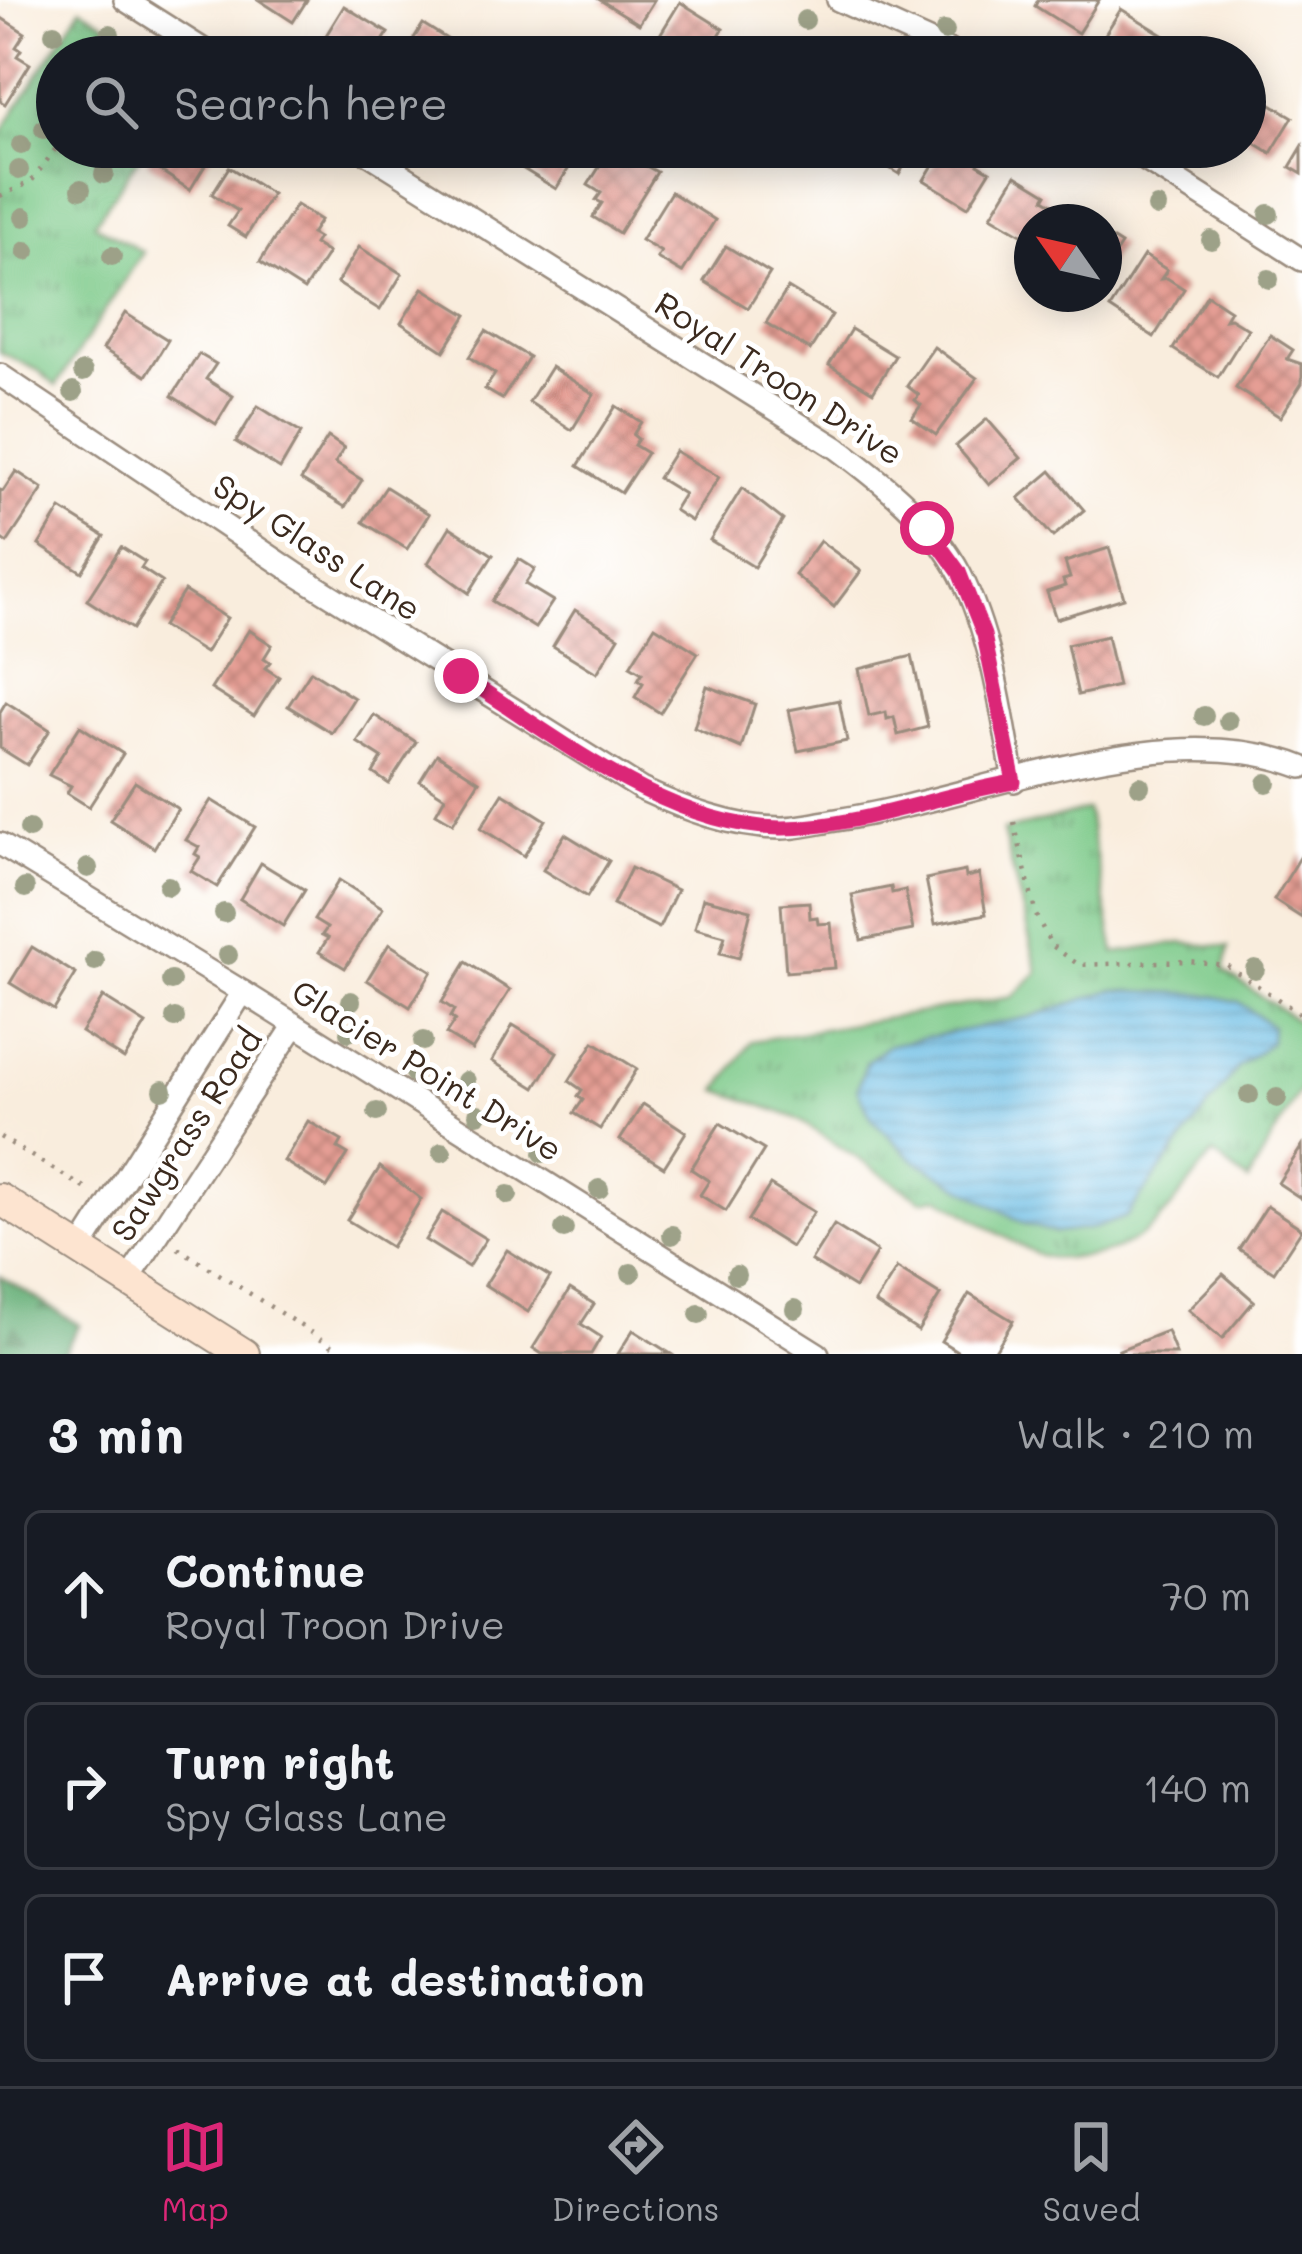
<!DOCTYPE html>
<html lang="en">
<head>
<meta charset="utf-8">
<style>
  :root { --surface:#171b24; --page:#20242c; --text:#f1f3f6; --muted:#9ea1a6; --line:#363941; --accent:#db2777 }
  body { margin:0; font-family:Mali,sans-serif; background:var(--page); color:var(--text) }
  .compass { position:absolute; left:1014px; top:204px; width:108px; height:108px; border-radius:50%; background:var(--surface); box-shadow:0 6px 30px #0003; rotate:304deg }
  .stop { position:absolute; width:36px; height:36px; margin:-27px; border:9px solid #db2777; border-radius:50%; background:#fff }
  .stop.end { background:#db2777; border-color:#fff; box-shadow:0 3px 12px #0008 }
  .list { margin:0; padding:0; list-style:none }
  h2 { display:flex; justify-content:space-between; align-items:center; height:156px; margin:0; padding:0 48px; font-size:51px }
  h2 small { font-size:39px; font-weight:400; color:var(--muted) }
  .list li { display:grid; grid-template-columns:78px 1fr auto; gap:36px; align-items:center; box-sizing:border-box; height:168px; margin:0 24px 24px; padding:0 24px; border:3px solid var(--line); border-radius:18px }
  .list b { display:block; font-size:45px; white-space:nowrap }
  .list p { margin:0; font-size:39px; white-space:nowrap; color:var(--muted) }
  .list em { font-size:39px; font-style:normal; color:var(--muted) }
  .icon { flex:none; width:66px; height:66px; fill:none; stroke:currentColor; stroke-width:2; stroke-linecap:round; stroke-linejoin:round }
  .map { position:relative; flex:none; width:1302px; height:1354px; overflow:hidden }
  .search { position:absolute; background:var(--surface); box-shadow:0 6px 30px #0003; left:36px; right:36px; top:36px; height:132px; display:flex; align-items:center; gap:30px; box-sizing:border-box; padding:0 42px; border-radius:66px; color:var(--muted); font-size:45px }
  .sheet { height:732px; background:var(--surface) }
  nav { display:flex; justify-content:space-around; align-items:center; box-sizing:border-box; height:168px; border-top:3px solid var(--line); background:var(--surface); font-size:33px; color:var(--muted) }
  nav a { display:grid; justify-items:center; gap:6px }
  nav .on { color:var(--accent) }
  .map>svg:first-child { display:block }
</style>
</head>
<body>
<div class="map">
<svg width="1302" height="1354" viewBox="0 0 1302 1354">
  <defs>
    <pattern id="grass-tufts" width="24" height="20" patternUnits="userSpaceOnUse" patternTransform="scale(3)"><rect width="24" height="20" fill="#7bc988"/><path d="M3 7l-1-3M5 7V3M7 7l1-3M15 17l-1-3M17 17v-4M19 17l1-3" fill="none" stroke="#66a36f"/></pattern>
    <pattern id="forest-firs" width="22" height="20" patternUnits="userSpaceOnUse" patternTransform="scale(3)"><rect width="22" height="20" fill="#64ad74"/><path d="M5 1l3.5 6h-7zM16 11l3.5 6h-7z" fill="#548d5f"/></pattern>
    <pattern id="water-rules" width="6" height="5" patternUnits="userSpaceOnUse" patternTransform="scale(3)"><rect width="6" height="5" fill="#67bbe3"/><path d="M0 2.5h6" fill="none" stroke="#5698b7"/></pattern>
    <pattern id="building-cross-hatch" width="8" height="8" patternUnits="userSpaceOnUse" patternTransform="scale(3)"><rect width="8" height="8" fill="#e59e94"/><path d="M0 0l8 8M0 8l8-8" fill="none" stroke="#bb8178"/></pattern>
  </defs>
  <rect width="100%" height="100%" fill="#fff"/>
  <filter id="ink" filterUnits="userSpaceOnUse"><feTurbulence type="fractalNoise" baseFrequency=".00833" numOctaves="2"/><feDisplacementMap in="SourceGraphic" scale="24" xChannelSelector="R" yChannelSelector="G"/><feConvolveMatrix kernelMatrix="1 2 1 2 8 2 1 2 1" color-interpolation-filters="sRGB"/></filter>
  <filter id="wash" filterUnits="userSpaceOnUse"><feTurbulence type="fractalNoise" baseFrequency=".004" numOctaves="4" result="noise"/><feDisplacementMap in="SourceGraphic" scale="48" xChannelSelector="R" yChannelSelector="G"/><feGaussianBlur stdDeviation="2.7" result="paint"/><feColorMatrix in="noise" values="0 0 0 0 0 0 0 0 0 0 0 0 0 0 0 0 0 1.4 0 .05"/><feComposite in="paint" operator="in"/></filter>
  <g filter="url(#wash)">
    <rect width="100%" height="100%" fill="#f9eddd"/>
    <g fill="url(#grass-tufts)" stroke="#5b7a53" stroke-width="3">
      <polygon points="81,8 158,57 57,57 57,147 146,147 94,224 143,252 56,386 39,371 0,352 0,134"/>
      <path d="M 1087,810 L 1115,953 L 1182,943 L 1229,947 L 1224,971 L 1302,1024 L 1302,1093 L 1299,1092 L 1248,1181 L 1213,1154 C 1173,1203 1150,1252 1080,1257 C 1064,1258 1050,1260 1035,1253 C 1002,1238 971,1215 939,1197 L 922,1200 L 794,1117 L 718,1090 L 752,1041 L 1012,997 L 1038,972 L 1003,831 Z"/>
    </g>
    <polygon fill="url(#forest-firs)" stroke="#506c49" stroke-width="3" points="0,1276 79,1325 63,1354 0,1354"/>
    <polygon fill="url(#water-rules)" stroke="#517280" stroke-width="3" points="1112,990 1204,994 1239,1002 1271,1026 1270,1043 1238,1067 1126,1217 1095,1228 1056,1233 1025,1224 913,1159 872,1119 857,1089 867,1061 889,1045 1030,1017"/>
    <g id="blocks">
      <g fill="url(#building-cross-hatch)">
        <polygon points="259,0 307,0 293,22"/>
        <polygon points="600,0 654,0 639,24"/>
        <polygon points="1038,0 1099,0 1078,33 1035,6"/>
        <polygon points="680,2 723,29 706,57 689,57 658,38"/>
        <polygon points="344,6 388,33 373,57 347,57 322,42"/>
        <polygon points="1121,9 1165,36 1152,57 1120,57 1099,44"/>
        <polygon points="0,17 25,33 16,47 21,50 17,56 30,64 5,104 0,101"/>
        <polygon points="423,24 466,51 463,57 402,57"/>
        <polygon points="743,42 766,57 734,57"/>
        <polygon points="1250,91 1293,117 1271,153 1245,137 1245,98"/>
        <polygon points="156,147 201,147 212,154 190,190 147,162"/>
        <polygon points="521,147 567,147 578,153 556,189 512,162"/>
        <polygon points="612,147 657,172 619,233 593,217 602,203 596,200 601,193 588,185"/>
        <polygon points="856,147 916,147 899,174"/>
        <polygon points="944,147 960,147 980,159 978,164 990,171 968,207 924,180"/>
        <polygon points="1302,147 1302,174 1290,167"/>
        <polygon points="229,167 272,194 246,237 228,226 238,211 212,194"/>
        <polygon points="1016,175 1047,194 1044,199 1058,207 1048,222 1032,222 1032,240 991,216"/>
        <polygon points="671,192 715,220 682,273 657,258 661,252 641,240"/>
        <polygon points="296,205 320,220 311,234 318,238 314,244 328,253 304,290 260,262"/>
        <polygon points="1104,234 1121,245 1104,271"/>
        <polygon points="726,246 770,273 748,308 704,281"/>
        <polygon points="359,247 402,274 380,310 337,283"/>
        <polygon points="1144,255 1167,270 1161,279 1167,278 1184,289 1154,337 1110,308"/>
        <polygon points="423,288 467,315 444,351 401,323"/>
        <polygon points="788,288 832,315 810,350 766,323"/>
        <polygon points="1207,295 1230,310 1225,319 1230,318 1248,329 1218,377 1173,349"/>
        <polygon points="125,313 168,340 146,376 103,349"/>
        <polygon points="851,329 895,356 873,392 829,365"/>
        <polygon points="486,331 529,357 502,399 485,389 495,374 469,357"/>
        <polygon points="1270,335 1293,350 1287,359 1302,364 1302,383 1280,417 1236,388"/>
        <polygon points="934,347 977,378 936,435 912,418 921,405 915,400 919,395 907,386"/>
        <polygon points="199,354 216,364 206,379 233,396 216,424 172,396"/>
        <polygon points="551,367 594,394 572,430 529,402"/>
        <polygon points="258,406 301,433 280,469 236,442"/>
        <polygon points="616,406 641,422 633,435 638,439 634,445 647,453 621,493 578,466"/>
        <polygon points="987,419 1021,458 989,485 956,446"/>
        <polygon points="328,437 344,448 335,463 362,480 345,507 301,480"/>
        <polygon points="675,451 719,477 691,521 674,510 684,494 658,478"/>
        <polygon points="16,471 43,489 7,543 0,538 0,490 3,491"/>
        <polygon points="1051,471 1084,510 1053,537 1019,498"/>
        <polygon points="386,487 429,514 407,549 363,522"/>
        <polygon points="742,488 783,520 754,567 710,540"/>
        <polygon points="61,509 104,536 82,572 39,545"/>
        <polygon points="450,527 493,555 469,593 428,563"/>
        <polygon points="820,541 861,571 834,607 795,575"/>
        <polygon points="121,547 145,562 141,568 162,582 132,629 87,600"/>
        <polygon points="1109,548 1124,598 1056,619 1047,592 1065,586 1063,580 1070,578 1065,562"/>
        <polygon points="519,559 535,569 525,584 553,601 535,628 492,601"/>
        <polygon points="184,591 227,618 205,653 162,626"/>
        <polygon points="575,610 619,637 597,673 553,646"/>
        <polygon points="655,626 698,653 660,713 635,697 643,683 638,680 642,673 630,666"/>
        <polygon points="249,630 272,645 264,658 270,662 265,668 279,677 254,716 211,689"/>
        <polygon points="1107,636 1118,686 1078,695 1067,645"/>
        <polygon points="912,656 928,727 898,735 894,717 887,719 886,712 869,716 859,669"/>
        <polygon points="311,671 354,698 332,733 288,706"/>
        <polygon points="707,686 755,704 741,748 694,728"/>
        <polygon points="839,700 847,741 798,751 789,710"/>
        <polygon points="6,702 50,730 27,765 0,748 0,712"/>
        <polygon points="374,715 416,742 389,784 373,773 382,758 357,742"/>
        <polygon points="80,726 123,754 89,807 67,793 71,786 49,775"/>
        <polygon points="437,754 479,781 453,823 436,813 445,797 420,781"/>
        <polygon points="135,782 178,809 154,848 110,820"/>
        <polygon points="503,793 546,820 524,856 481,828"/>
        <polygon points="211,800 255,827 217,887 191,871 200,857 195,854 199,847 186,840"/>
        <polygon points="565,834 609,861 587,897 543,870"/>
        <polygon points="1302,854 1302,918 1274,900"/>
        <polygon points="261,863 305,890 283,926 240,899"/>
        <polygon points="631,868 677,890 659,928 613,905"/>
        <polygon points="965,871 966,877 979,874 986,914 935,924 926,879"/>
        <polygon points="339,880 383,908 345,968 319,952 328,938 322,935 327,928 314,920"/>
        <polygon points="891,887 892,893 905,890 913,930 861,940 852,895"/>
        <polygon points="703,898 751,910 739,958 720,953 725,936 695,928"/>
        <polygon points="809,902 810,918 817,917 818,924 831,923 835,968 786,972 781,904"/>
        <polygon points="389,944 432,971 410,1007 367,980"/>
        <polygon points="32,947 76,974 54,1010 10,983"/>
        <polygon points="466,962 510,990 472,1050 446,1034 455,1020 450,1017 454,1010 442,1002"/>
        <polygon points="103,997 146,1024 124,1059 81,1032"/>
        <polygon points="513,1025 557,1052 535,1088 492,1061"/>
        <polygon points="594,1042 637,1069 600,1129 574,1113 583,1100 578,1096 582,1090 569,1081"/>
        <polygon points="643,1104 686,1132 664,1167 620,1140"/>
        <polygon points="308,1121 342,1141 338,1148 348,1154 327,1188 284,1161"/>
        <polygon points="720,1123 764,1150 726,1211 700,1195 709,1181 691,1169"/>
        <polygon points="1302,1146 1302,1199 1278,1183"/>
        <polygon points="380,1167 421,1199 391,1247 347,1220"/>
        <polygon points="770,1185 814,1212 791,1247 748,1220"/>
        <polygon points="1267,1206 1302,1229 1274,1272 1239,1249"/>
        <polygon points="442,1212 486,1239 468,1267 425,1240"/>
        <polygon points="834,1225 877,1252 855,1288 811,1261"/>
        <polygon points="507,1250 550,1277 528,1312 485,1285"/>
        <polygon points="897,1268 940,1295 918,1331 875,1303"/>
        <polygon points="1223,1274 1254,1301 1222,1339 1188,1310"/>
        <polygon points="570,1289 594,1304 581,1324 601,1337 591,1354 542,1354 533,1348"/>
        <polygon points="969,1294 1013,1321 993,1354 962,1354 941,1341"/>
        <polygon points="633,1330 671,1354 618,1354"/>
        <polygon points="1167,1331 1176,1354 1121,1354 1119,1350"/>
      </g>
    </g>
  </g>
  <g filter="url(#ink)">
    <use href="#blocks" fill-opacity="0" stroke="#9a8c7e" stroke-width="3"/>
    <g fill="none" stroke-linecap="round" stroke-linejoin="round">
      <g stroke="#9a8c7e" stroke-width="26">
        <g id="street">
          <polyline points="125,0 215,57"/>
          <polyline points="838,0 964,57"/>
          <path d="M 358,147 L 837,448 C 884,483 932,521 960,574 C 992,637 1002,713 1014,781"/>
          <polyline points="1125,147 1302,260"/>
          <path d="M 0,375 L 298,575 L 641,789 C 684,809 733,828 782,828 C 799,828 818,823 836,820 C 978,799 1163,713 1302,767"/>
          <polyline points="0,844 243,992 818,1354"/>
          <polyline points="81,1248 243,992"/>
          <polyline points="129,1279 295,1025"/>
        </g>
      </g>
      <g stroke="#9a8c7e" stroke-width="34">
        <polyline id="secondary" points="0,1199 244,1354"/>
      </g>
      <g stroke="#9a8c7e" stroke-width="4.5" stroke-dasharray="3 9" stroke-linecap="butt">
        <polyline points="0,196 31,182 57,147"/>
        <polyline points="1014,822 1036,915 1051,945 1079,965 1188,961 1226,965 1302,1015"/>
        <polyline points="0,1137 88,1190"/>
        <polyline points="178,1248 345,1354"/>
      </g>
      <use href="#street" stroke="#fff" stroke-width="21"/>
      <use href="#secondary" stroke="#fde4d0" stroke-width="30"/>
    </g>
    <g fill="#9da188">
      <circle cx="805" cy="20" r="10"/>
      <circle cx="945" cy="31" r="10"/>
      <circle cx="54" cy="33" r="10"/>
      <circle cx="110" cy="34" r="10"/>
      <circle cx="44" cy="129" r="10"/>
      <circle cx="21" cy="145" r="10"/>
      <circle cx="19" cy="170" r="10"/>
      <circle cx="104" cy="174" r="10"/>
      <circle cx="81" cy="189" r="10"/>
      <circle cx="1157" cy="207" r="10"/>
      <circle cx="1269" cy="214" r="10"/>
      <circle cx="24" cy="217" r="10"/>
      <circle cx="1211" cy="240" r="10"/>
      <circle cx="26" cy="251" r="10"/>
      <circle cx="112" cy="256" r="10"/>
      <circle cx="1269" cy="279" r="10"/>
      <circle cx="83" cy="372" r="10"/>
      <circle cx="73" cy="392" r="10"/>
      <circle cx="1204" cy="716" r="10"/>
      <circle cx="1228" cy="721" r="10"/>
      <circle cx="1267" cy="783" r="10"/>
      <circle cx="1140" cy="786" r="10"/>
      <circle cx="29" cy="829" r="10"/>
      <circle cx="88" cy="868" r="10"/>
      <circle cx="168" cy="886" r="10"/>
      <circle cx="25" cy="888" r="10"/>
      <circle cx="224" cy="913" r="10"/>
      <circle cx="228" cy="955" r="10"/>
      <circle cx="95" cy="961" r="10"/>
      <circle cx="1255" cy="969" r="10"/>
      <circle cx="171" cy="981" r="10"/>
      <circle cx="351" cy="1001" r="10"/>
      <circle cx="175" cy="1018" r="10"/>
      <circle cx="349" cy="1032" r="10"/>
      <circle cx="423" cy="1041" r="10"/>
      <circle cx="414" cy="1073" r="10"/>
      <circle cx="466" cy="1081" r="10"/>
      <circle cx="163" cy="1090" r="10"/>
      <circle cx="1249" cy="1095" r="10"/>
      <circle cx="1277" cy="1098" r="10"/>
      <circle cx="377" cy="1112" r="10"/>
      <circle cx="478" cy="1114" r="10"/>
      <circle cx="442" cy="1152" r="10"/>
      <circle cx="543" cy="1153" r="10"/>
      <circle cx="599" cy="1189" r="10"/>
      <circle cx="508" cy="1195" r="10"/>
      <circle cx="564" cy="1229" r="10"/>
      <circle cx="672" cy="1235" r="10"/>
      <circle cx="631" cy="1273" r="10"/>
      <circle cx="736" cy="1275" r="10"/>
      <circle cx="795" cy="1309" r="10"/>
      <circle cx="699" cy="1314" r="10"/>
    </g>
  </g>
  <g fill="none" stroke-linecap="round" stroke-linejoin="round" filter="url(#ink)">
    <path stroke="#db2777" stroke-width="15" d="M 461,676 C 555,735 665,826 780,828 C 854,829 940,794 1014,782 L 984,635 L 959,572 L 927,528"/>
  </g>
  <g text-anchor="middle" dominant-baseline="central" stroke-width="10" stroke-linejoin="round" paint-order="stroke">
    <g font-size="33" fill="#3b2a1e" stroke="#fff">
      <text transform="translate(780 377) rotate(33)">Royal Troon Drive</text>
      <text transform="translate(318 546) rotate(33)">Spy Glass Lane</text>
      <text transform="translate(428 1069) rotate(32)">Glacier Point Drive</text>
      <text transform="translate(185 1134) rotate(-57)">Sawgrass Road</text>
    </g>
  </g>
</svg>
<svg class="compass" viewBox="-18 -18 36 36"><path d="M0-13l5 13h-10z" fill="#e53935"/><path d="M0 13l5-13h-10z" fill="#9ea1a6"/></svg>
<div class="stop" style="left:927px;top:528px"></div>
<div class="stop end" style="left:461px;top:676px"></div>
<div class="search"><svg class="icon" aria-label="search" viewBox="0 0 24 24"><circle cx="10" cy="10" r="6"/><path d="M15 15l6 6"/></svg>Search here</div>
</div>
<section class="sheet">
<h2>3 min<small>Walk · 210 m</small></h2>
<ul class="list">
<li><svg class="icon" aria-label="ahead" viewBox="0 0 24 24"><path d="M12 20V5M6 11l6-6 6 6"/></svg><div><b>Continue</b><p>Royal Troon Drive</p></div><em>70 m</em></li>
<li><svg class="icon" aria-label="right" viewBox="0 0 24 24"><path d="M7 20v-9h11M14 6l5 5-5 5"/></svg><div><b>Turn right</b><p>Spy Glass Lane</p></div><em>140 m</em></li>
<li><svg class="icon" aria-label="arrive" viewBox="0 0 24 24"><path d="M6 21V4h12l-3 4 3 4H6"/></svg><div><b>Arrive at destination</b></div></li>
</ul>
</section>
<nav>
<a class="on"><svg class="icon" aria-label="map" viewBox="0 0 24 24"><path d="M3 6l6-2 6 2 6-2v14l-6 2-6-2-6 2zM9 4v14M15 6v14"/></svg>Map</a>
<a><svg class="icon" aria-label="directions" viewBox="0 0 24 24"><path d="M12 3l9 9-9 9-9-9zM9 14v-3h6M13 9l2 2-2 2"/></svg>Directions</a>
<a><svg class="icon" aria-label="saved" viewBox="0 0 24 24"><path d="M7 4h10v16l-5-4-5 4z"/></svg>Saved</a>
</nav>
</body>
</html>
